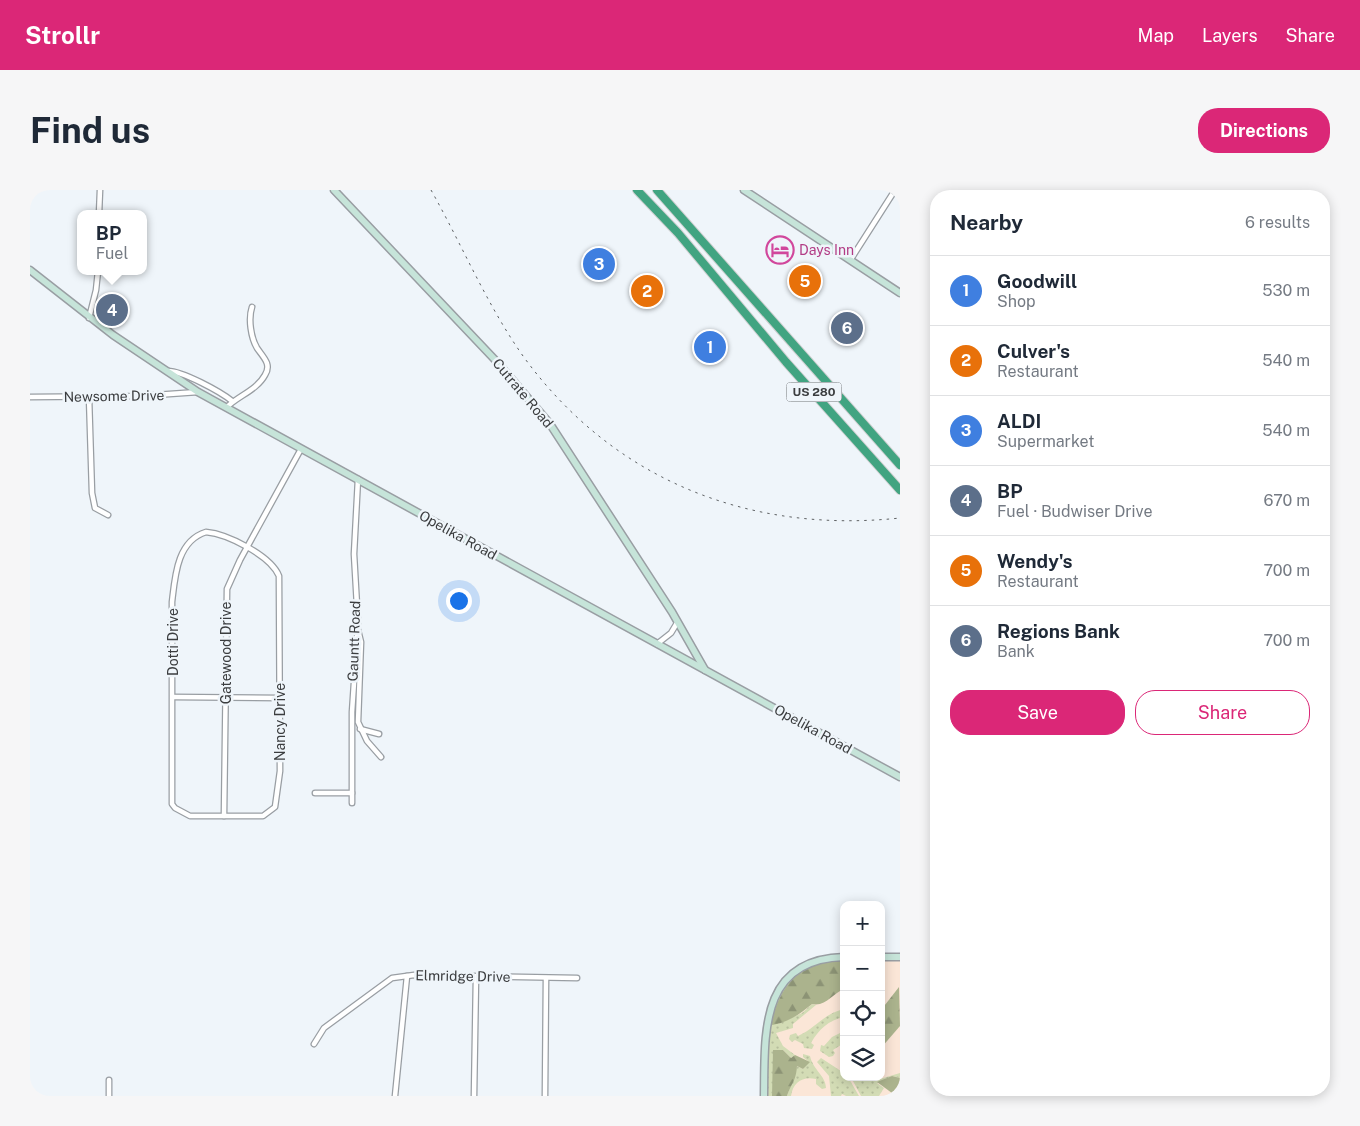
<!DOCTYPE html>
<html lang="en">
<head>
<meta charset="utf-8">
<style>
  :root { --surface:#fff; --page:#f6f6f7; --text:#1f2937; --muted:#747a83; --line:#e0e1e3; --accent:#db2777 }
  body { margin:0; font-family:"Public Sans",sans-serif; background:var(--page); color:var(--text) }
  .controls { position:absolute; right:15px; bottom:15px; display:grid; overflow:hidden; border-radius:10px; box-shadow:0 2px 12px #0003 }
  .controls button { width:45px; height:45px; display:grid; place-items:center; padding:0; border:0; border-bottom:1px solid var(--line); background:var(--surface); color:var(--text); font:25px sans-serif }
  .you { position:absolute; left:428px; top:410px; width:18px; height:18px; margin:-12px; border:4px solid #fff; border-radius:50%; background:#1a73e8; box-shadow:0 0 0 8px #1a73e833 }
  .badge { display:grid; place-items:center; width:32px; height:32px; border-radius:50%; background:var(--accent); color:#fff; font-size:16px; font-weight:700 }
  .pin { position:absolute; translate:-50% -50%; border:2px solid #fff; box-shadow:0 1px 5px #0006 }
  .popup { position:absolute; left:47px; top:20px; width:70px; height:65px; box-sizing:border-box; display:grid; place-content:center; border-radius:10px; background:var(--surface); filter:drop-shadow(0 1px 4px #0005); font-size:16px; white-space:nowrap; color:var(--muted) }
  .popup b { font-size:19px; color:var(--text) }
  .popup::after { content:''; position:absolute; left:50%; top:100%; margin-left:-10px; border:10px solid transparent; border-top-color:var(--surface) }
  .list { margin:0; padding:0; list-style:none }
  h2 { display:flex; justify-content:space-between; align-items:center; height:65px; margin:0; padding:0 20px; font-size:21px }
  h2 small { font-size:16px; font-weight:400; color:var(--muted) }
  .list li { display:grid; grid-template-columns:32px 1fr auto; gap:15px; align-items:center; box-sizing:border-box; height:70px; padding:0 20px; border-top:1px solid var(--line) }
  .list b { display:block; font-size:19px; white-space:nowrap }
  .list p { margin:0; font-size:16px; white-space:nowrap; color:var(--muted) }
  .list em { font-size:16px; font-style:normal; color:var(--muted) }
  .actions { display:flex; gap:10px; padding:15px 20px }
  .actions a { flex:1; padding:11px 0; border:1px solid var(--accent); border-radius:20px; text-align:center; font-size:18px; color:var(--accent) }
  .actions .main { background:var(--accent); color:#fff }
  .icon { flex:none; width:28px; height:28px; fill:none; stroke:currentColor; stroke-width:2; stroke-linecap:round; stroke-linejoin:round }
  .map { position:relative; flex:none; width:870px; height:906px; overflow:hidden; border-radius:20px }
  header { display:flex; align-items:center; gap:30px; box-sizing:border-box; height:70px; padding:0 25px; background:var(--accent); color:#fff }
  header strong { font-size:24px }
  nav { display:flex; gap:28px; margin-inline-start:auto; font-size:18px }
  .intro { display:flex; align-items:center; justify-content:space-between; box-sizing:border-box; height:120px; padding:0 30px }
  h1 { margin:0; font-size:35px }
  .button { padding:12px 22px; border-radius:20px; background:var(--accent); color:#fff; font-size:18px; font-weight:700 }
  main { display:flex; gap:30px; padding:0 30px }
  aside { flex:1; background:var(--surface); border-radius:20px; box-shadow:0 2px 12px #0003 }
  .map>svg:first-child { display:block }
</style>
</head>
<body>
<header>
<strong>Strollr</strong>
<nav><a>Map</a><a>Layers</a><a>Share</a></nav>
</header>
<div class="intro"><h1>Find us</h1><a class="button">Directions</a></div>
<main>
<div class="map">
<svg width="870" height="906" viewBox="0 0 870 906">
  <defs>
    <pattern id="grass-dots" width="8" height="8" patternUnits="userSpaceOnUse" patternTransform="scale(1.25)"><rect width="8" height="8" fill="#d3dcb5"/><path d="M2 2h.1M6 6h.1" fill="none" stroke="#b6be9d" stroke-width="1.8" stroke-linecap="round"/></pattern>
    <pattern id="forest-firs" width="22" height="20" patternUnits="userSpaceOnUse" patternTransform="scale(1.25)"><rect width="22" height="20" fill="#abb38d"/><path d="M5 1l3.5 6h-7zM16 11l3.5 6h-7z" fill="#8c9375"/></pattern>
  </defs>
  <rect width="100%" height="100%" fill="#eff5fa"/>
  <polygon fill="#fbe6d7" points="814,768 814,887 851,887 851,768 870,768 870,906 735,906 738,830"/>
  <g fill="url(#grass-dots)">
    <path d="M 777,777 L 748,834 L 772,823 L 782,814 L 786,815 L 763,834 L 763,838 L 746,843 L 753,856 L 765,865 L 761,868 L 753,860 L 743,860 L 743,902 L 742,906 L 737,906 C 738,855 729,808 777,777 Z"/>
    <path d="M 814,819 L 814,827 C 799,830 788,840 781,853 L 784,855 L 782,859 L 774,858 L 773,854 L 765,850 L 762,852 L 759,849 L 760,845 L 766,843 L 768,846 C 786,838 793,824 814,819 Z"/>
    <polygon points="814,841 814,853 803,860 805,863 803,866 799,867 790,861 791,855 794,856 802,847"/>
    <path d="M 773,864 L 780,866 C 783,880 796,886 796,898 L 792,899 L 786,894 L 786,889 C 773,886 763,892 761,906 L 757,906 L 767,876 L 773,879 L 779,872 L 773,867 Z"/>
    <polygon points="791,868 814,883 814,887 818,887 829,906 816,906 812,904 811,906 801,906 799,886 787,872"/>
    <polygon points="870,883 870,888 862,886 847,893 854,898 849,906 831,906 823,891 843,891"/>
  </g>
  <g fill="url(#forest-firs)">
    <path d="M 801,769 L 814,769 L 814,799 C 803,803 796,817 782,814 C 770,824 756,834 740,835 C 751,797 762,781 801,769 Z"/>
    <polygon points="869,797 870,836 851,858 851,820"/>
    <path d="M 743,860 L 753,860 L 761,868 L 765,865 L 780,872 L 773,879 L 767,876 C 766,891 762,892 757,906 L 742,906 Z"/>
    <polygon points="862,886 870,888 870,906 866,906 847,892"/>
  </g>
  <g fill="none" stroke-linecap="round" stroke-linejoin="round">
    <g stroke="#999ea3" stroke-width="7">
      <g id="street">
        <polyline points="69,24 70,0"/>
        <polyline points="821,69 865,0"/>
        <polyline points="59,128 66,100 68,81"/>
        <path d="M 137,181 C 151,180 191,202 202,211"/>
        <polyline points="0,207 111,206 168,202"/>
        <polyline points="59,207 62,303 65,318 78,325"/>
        <path d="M 197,217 C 208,206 227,200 235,185 C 242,174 233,167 227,158 C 221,148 218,129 222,117"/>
        <path d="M 176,342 C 198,344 241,366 249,386 L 250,581 L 245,617 L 233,626 L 160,626 L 145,618 L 142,614 L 142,412 C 145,386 147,351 176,342 Z"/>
        <polyline points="328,440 331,452 328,532 337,551 351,567"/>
        <polyline points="627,454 641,443 647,433"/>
        <polyline points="143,507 251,508"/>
        <polyline points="330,539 349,544"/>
        <polyline points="285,603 322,603"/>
        <polyline points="322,613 322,522 328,433 324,364 328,289"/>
        <polyline points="194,626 197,399 210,370 271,259"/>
        <polyline points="284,854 294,838 362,788 384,785 547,788"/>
        <polyline points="79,890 79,906"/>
        <polyline points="365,906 377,786"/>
        <polyline points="444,906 446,787"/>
        <polyline points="515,906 516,788"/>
      </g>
    </g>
    <g stroke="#999ea3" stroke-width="9">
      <g id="secondary">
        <polyline points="304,0 468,173 520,234 642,422 675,480"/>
        <polyline points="714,0 870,103"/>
        <polyline points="0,80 83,145 168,202 870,587"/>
        <polyline points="851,767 870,767"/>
        <path d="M 734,906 C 735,844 729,769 814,767"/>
      </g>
    </g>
    <g stroke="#d0d0d1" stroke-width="10">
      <g id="highway">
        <polyline points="607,0 648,43 756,172 870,300"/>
        <polyline points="627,0 870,275"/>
      </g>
    </g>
    <use href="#street" stroke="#fff" stroke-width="4.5"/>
    <use href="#secondary" stroke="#c6e4d9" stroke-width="6"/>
    <use href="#highway" stroke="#41a481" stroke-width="8"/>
    <path stroke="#5e6163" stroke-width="1" stroke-dasharray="2.5 5" stroke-linecap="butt" d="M 401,0 C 432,55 457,115 493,166 C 583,290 719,344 870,328"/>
  </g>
  <defs>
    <g id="hotel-ring" transform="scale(1.4375)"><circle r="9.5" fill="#eff5fa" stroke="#d1479c" stroke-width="1.5"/><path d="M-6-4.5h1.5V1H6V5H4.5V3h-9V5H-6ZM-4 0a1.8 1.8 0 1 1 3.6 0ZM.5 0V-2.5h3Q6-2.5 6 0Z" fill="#d1479c"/></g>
  </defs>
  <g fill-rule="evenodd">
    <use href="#hotel-ring" x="750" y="60"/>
  </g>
  <g text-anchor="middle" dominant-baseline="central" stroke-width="5" stroke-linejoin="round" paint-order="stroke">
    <rect fill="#eff5fa" stroke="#717477" stroke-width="1" x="756.5" y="192.5" width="55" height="19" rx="4"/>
    <g font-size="12" font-weight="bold" fill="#3b3d3f">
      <text x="784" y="202">US 280</text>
    </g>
    <g font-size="14" fill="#b23c85" stroke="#eff5fa" text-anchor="start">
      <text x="769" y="60">Days Inn</text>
    </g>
    <g font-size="14" fill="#3b3d3f" stroke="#eff5fa">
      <text transform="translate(493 203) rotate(50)">Cutrate Road</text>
      <text transform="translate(84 206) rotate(-1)">Newsome Drive</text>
      <text transform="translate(428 345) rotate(29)">Opelika Road</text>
      <text transform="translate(324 451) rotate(-88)">Gauntt Road</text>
      <text transform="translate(143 452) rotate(-90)">Dotti Drive</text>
      <text transform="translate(196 463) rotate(-90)">Gatewood Drive</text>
      <text transform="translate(250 532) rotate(-90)">Nancy Drive</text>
      <text transform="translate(783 539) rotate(29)">Opelika Road</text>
      <text transform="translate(433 786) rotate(1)">Elmridge Drive</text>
    </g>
  </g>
</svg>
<div class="controls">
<button>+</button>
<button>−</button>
<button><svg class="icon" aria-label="locate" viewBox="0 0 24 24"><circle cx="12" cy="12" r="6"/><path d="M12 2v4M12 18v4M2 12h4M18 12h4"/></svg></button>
<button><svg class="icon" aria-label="layers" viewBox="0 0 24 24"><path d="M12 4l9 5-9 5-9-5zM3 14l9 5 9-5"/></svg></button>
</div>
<div class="you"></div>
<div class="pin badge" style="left:680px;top:157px;background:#3f7fe0">1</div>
<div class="pin badge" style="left:617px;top:101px;background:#e8710a">2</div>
<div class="pin badge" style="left:569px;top:74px;background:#3f7fe0">3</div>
<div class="pin badge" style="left:82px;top:120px;background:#5c6f8a">4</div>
<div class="popup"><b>BP</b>Fuel</div>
<div class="pin badge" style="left:775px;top:91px;background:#e8710a">5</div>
<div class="pin badge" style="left:817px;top:138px;background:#5c6f8a">6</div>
</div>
<aside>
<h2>Nearby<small>6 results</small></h2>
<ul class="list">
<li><span class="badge" style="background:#3f7fe0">1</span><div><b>Goodwill</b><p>Shop</p></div><em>530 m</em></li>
<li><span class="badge" style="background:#e8710a">2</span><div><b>Culver's</b><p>Restaurant</p></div><em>540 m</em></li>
<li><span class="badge" style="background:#3f7fe0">3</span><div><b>ALDI</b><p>Supermarket</p></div><em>540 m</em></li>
<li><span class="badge" style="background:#5c6f8a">4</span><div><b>BP</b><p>Fuel · Budwiser Drive</p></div><em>670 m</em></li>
<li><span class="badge" style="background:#e8710a">5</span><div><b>Wendy's</b><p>Restaurant</p></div><em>700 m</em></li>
<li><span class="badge" style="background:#5c6f8a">6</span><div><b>Regions Bank</b><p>Bank</p></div><em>700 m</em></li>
</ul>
<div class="actions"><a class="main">Save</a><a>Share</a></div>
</aside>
</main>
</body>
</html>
